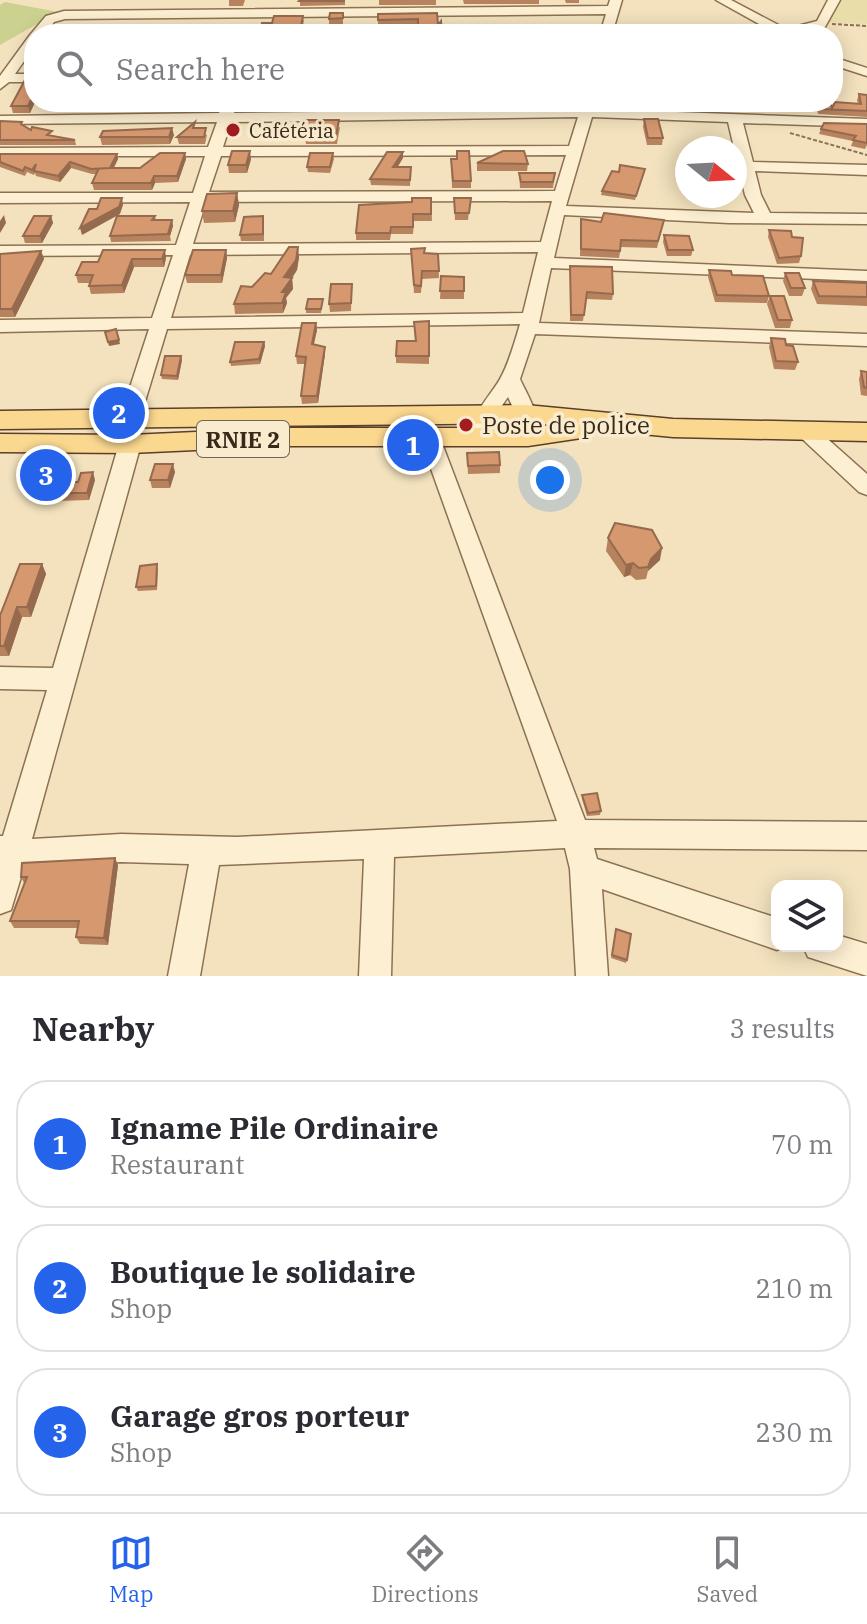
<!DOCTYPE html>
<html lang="en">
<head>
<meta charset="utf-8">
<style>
  :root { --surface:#fff; --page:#f7f7f7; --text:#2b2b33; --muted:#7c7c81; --line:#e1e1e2; --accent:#2563eb }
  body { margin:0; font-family:"IBM Plex Serif",serif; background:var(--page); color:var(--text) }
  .controls { position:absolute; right:24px; bottom:24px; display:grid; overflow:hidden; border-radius:16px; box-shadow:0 4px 20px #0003 }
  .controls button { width:72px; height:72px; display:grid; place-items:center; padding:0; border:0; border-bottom:2px solid var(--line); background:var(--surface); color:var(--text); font:40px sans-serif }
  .compass { position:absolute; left:675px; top:136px; width:72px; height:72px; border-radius:50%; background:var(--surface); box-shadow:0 4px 20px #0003; rotate:108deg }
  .you { position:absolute; left:550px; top:480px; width:28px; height:28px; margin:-20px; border:6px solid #fff; border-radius:50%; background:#1a73e8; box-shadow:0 0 0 12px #1a73e833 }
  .badge { display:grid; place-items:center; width:52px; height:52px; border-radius:50%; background:var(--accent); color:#fff; font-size:26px; font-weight:700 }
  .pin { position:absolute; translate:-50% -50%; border:4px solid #fff; box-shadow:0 2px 8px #0006 }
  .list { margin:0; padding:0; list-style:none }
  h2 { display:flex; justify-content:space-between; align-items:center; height:104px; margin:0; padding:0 32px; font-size:34px }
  h2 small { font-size:26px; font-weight:400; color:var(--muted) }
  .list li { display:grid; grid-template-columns:52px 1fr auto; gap:24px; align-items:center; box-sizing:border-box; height:128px; margin:0 16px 16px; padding:0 16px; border:2px solid var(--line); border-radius:32px }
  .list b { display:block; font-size:30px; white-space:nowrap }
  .list p { margin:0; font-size:26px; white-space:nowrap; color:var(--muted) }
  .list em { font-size:26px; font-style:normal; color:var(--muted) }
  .icon { flex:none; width:44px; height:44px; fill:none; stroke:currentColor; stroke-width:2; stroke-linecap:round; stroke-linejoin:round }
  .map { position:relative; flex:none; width:867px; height:976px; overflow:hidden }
  .search { position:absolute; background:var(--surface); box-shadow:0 4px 20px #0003; left:24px; right:24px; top:24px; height:88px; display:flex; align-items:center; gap:20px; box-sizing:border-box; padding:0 28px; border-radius:32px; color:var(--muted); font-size:30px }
  .sheet { height:536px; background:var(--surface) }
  nav { display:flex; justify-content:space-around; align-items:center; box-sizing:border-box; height:112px; border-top:2px solid var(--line); background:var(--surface); font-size:22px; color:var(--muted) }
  nav a { display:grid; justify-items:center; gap:4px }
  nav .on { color:var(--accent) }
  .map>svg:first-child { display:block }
</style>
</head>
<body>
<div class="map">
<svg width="867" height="976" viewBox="0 0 867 976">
  <rect width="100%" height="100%" fill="#f3e2bd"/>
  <polygon fill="#e9deaa" points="839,0 867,0 867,24 823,22"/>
  <polygon fill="#cbd290" points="5,2 58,12 0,45 0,5"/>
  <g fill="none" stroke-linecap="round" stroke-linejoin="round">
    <g stroke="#8d7154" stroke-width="3">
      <g id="minor">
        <polygon points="610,0 622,0 612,34 600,34 606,14 65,19 54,22 45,34 34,34 34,47 15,74 34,74 34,82 9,82 0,89 0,76 30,35 46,16 64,11 608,6"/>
        <polygon points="716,0 731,0 786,29 817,21 828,0 840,0 825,27 794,34 777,34"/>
        <polygon points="833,57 867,68 867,76 833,65"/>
        <path d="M 223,102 L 237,102 L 234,113 L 581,109 L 583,102 L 597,102 L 595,109 L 867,119 L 867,127 L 743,123 L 753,162 L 867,165 L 867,175 L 755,171 L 761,195 L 770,213 L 867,214 L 867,224 L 729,223 L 564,215 L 554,258 L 867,271 L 867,281 L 551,268 L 539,323 L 867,334 L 867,346 L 535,334 L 520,379 C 528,397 545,422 535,442 L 521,442 L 516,414 L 508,397 L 496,414 L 496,437 L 493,442 L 479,442 C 465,417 489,399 500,379 C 509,363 515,341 520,324 L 167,329 L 140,418 L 137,423 L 123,423 L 120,418 L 149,329 L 0,332 L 0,320 L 152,318 L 173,255 L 0,256 L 0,246 L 176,245 L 190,202 L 0,203 L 0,193 L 193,193 L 205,156 L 0,156 L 0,148 L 208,147 L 217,122 L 0,124 L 0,116 L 219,113 ZM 578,117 L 569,146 L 223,147 L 231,122 ZM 592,117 L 728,122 L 745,195 L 754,213 L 566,206 ZM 566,155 L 555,191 L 209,192 L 221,156 ZM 552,201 L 541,242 L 193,244 L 206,202 ZM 538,252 L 523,313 L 171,318 L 190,255 Z"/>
        <polygon points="805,423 812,425 867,474 867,495 859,492 798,435 795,430"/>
        <polygon points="430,431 437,433 440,438 585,820 867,822 867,850 594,848 597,859 777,918 777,946 786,946 777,950 602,889 608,976 576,976 570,869 565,848 394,857 391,976 359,976 364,859 219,865 200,976 168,976 189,864 121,862 24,867 11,910 0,914 0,836 3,836 47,690 0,689 0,667 53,668 119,444 123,439 137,439 141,444 32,839 121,834 237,837 557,821 420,438 423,433"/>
        <polygon points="837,935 867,944 867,976 808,957 803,946 837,946"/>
      </g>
    </g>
    <g stroke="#5a3f29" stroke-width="3">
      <polygon id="major" points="526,405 673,419 867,423 867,441 673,437 591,429 588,437 528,446 284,446 130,453 0,452 0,434 130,435 284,428 528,428 553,425 526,423 0,429 0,411"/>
    </g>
    <g stroke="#8d7154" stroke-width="2" stroke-dasharray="4 2" stroke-linecap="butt">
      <polyline points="832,24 867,26"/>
      <polyline points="790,133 867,155"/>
    </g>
    <use href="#minor" fill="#fdefd1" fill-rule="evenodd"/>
    <use href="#major" fill="#fbd890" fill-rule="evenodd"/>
  </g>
  <g fill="#b7835f">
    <polygon points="229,0 245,0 243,6 229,6"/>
    <polygon points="300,0 345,0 345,5 300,6"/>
    <rect x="379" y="0" width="57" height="5"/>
    <polygon points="463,0 539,0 539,4 464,4"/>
    <polygon points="565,0 579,0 579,3 566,3"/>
    <polygon points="343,13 343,25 329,25 329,19"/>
    <polygon points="437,13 438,25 442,34 418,24 378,25 378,14"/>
    <polygon points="304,20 302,32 292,32 292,34 255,34 261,28 272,23"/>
    <polygon points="859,94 867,95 867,117 818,114 815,102 830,102 832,108 858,104 857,100"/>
    <polygon points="35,102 30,113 13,113 11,106"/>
    <polygon points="90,102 194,102 194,103 176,104 167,106 165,110 90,112 88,106"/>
    <polygon points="317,102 313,109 291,108 291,103"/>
    <polygon points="349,102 361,102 361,108 350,108"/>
    <polygon points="450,102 466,102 466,107 450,108"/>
    <polygon points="641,102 656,102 655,108 642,108"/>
    <polygon points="644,119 663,138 662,145 647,145 643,127"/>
    <polygon points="0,121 23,125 31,130 53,136 75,140 76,145 0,145"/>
    <polygon points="867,124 867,145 865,149 851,146 853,141 819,134 821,129"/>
    <polygon points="340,127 337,144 306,144 305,136"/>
    <polygon points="196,128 207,135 205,144 179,144 177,137"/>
    <polygon points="174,135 170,144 102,145 100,137"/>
    <polygon points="185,153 186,159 178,182 155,183 152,190 94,190 92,183 96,174 92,174 71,168 60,182 36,176 35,173 34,175 27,172 25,176 0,167 0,154 117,154 118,159 114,168 140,168"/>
    <polygon points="333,153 334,159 330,173 308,172 307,167"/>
    <polygon points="403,158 397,167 411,167 410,186 371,185 370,179"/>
    <polygon points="251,159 247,173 229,173 228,165"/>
    <polygon points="451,159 457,159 471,181 471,188 452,188"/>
    <polygon points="477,163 528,164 527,171 477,171"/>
    <polygon points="645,169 635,200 601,195 602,191 619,172"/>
    <polygon points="519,173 555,173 553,188 520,188"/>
    <polygon points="237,193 239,205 235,222 204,223 202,211"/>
    <polygon points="431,198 432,221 414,221 413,234 391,234 390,240 356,240 356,233 412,202"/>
    <polygon points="454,198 470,204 468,220 455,220"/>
    <polygon points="51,216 53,223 42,243 25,243 23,236"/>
    <polygon points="155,216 156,220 172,220 173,226 170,236 171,241 111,242 110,236"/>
    <polygon points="581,219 601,222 664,220 657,248 621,247 619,258 580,256"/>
    <polygon points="264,222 264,241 241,241 240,235"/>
    <polygon points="769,230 792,237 801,256 799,263 777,264 768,237"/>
    <polygon points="664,235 693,250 691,256 667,256 663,242"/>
    <polygon points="411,249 425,253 438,254 439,278 422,279 421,293 414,293"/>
    <polygon points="103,250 166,258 164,267 134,267 124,293 91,294 89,286 90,283 78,283 76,275 98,262"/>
    <polygon points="226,250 227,258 222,283 187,283 185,275"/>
    <polygon points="41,251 44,259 15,317 0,317 0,254"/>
    <polygon points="299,257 297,270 292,278 293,289 286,298 287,303 283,313 235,314 234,304 252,287"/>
    <polygon points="570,266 613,294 612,300 586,299 583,321 570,321"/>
    <polygon points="709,270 732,275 769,296 767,303 715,302 708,277"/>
    <polygon points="785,273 805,288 802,296 789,296 783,281"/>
    <polygon points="441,276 464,277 464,299 440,299"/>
    <polygon points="813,281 867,283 867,306 817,304 811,289"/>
    <polygon points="352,284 351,311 330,312 329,304"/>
    <polygon points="770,296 792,320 790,328 775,328 767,304"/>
    <polygon points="323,299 321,313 306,313 306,309"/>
    <polygon points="429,321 429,364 396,363 396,356 415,341 414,322"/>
    <polygon points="316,323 317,330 314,344 325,354 318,403 302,404 301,396 305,364 297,364 296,356"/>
    <polygon points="771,338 786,345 798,362 795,370 774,369 769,347"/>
    <polygon points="264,342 265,346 260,364 231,366 230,362"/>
    <polygon points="182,360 178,380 162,379 161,375"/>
    <polygon points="861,371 867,372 867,396 861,395 859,379"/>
    <polygon points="467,453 500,465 500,473 468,474"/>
    <polygon points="175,472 170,488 152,488 150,480"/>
    <polygon points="95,480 89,500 57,501 54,493 78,482"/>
    <polygon points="608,538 660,560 648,571 646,579 636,580 630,575 624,577 606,551"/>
    <polygon points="42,564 46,574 31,617 22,617 9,656 0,656 0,614"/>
    <polygon points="158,568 157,590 138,591 136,587"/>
    <polygon points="582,795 601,811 600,815 587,816 582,799"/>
    <polygon points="118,865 108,945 80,944 76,937 78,928 14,928 10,921 24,883 21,877"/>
    <polygon points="616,929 627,960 626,963 611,958"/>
  </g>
  <g fill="#956a4e">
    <polygon points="34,94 34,102 35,102 30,113 28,106"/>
    <polygon points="165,102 176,102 176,104 167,106 165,110"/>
    <polygon points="172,128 174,135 170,144 169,137"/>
    <polygon points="250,151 251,159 247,173 246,165"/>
    <polygon points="403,152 403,158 394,173 393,167"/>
    <polygon points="185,153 186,159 178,182 177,176"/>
    <polygon points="117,154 118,159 110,174 109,169"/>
    <polygon points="70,162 71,168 60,182 58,176"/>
    <polygon points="154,176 155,183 152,190 151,183"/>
    <polygon points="237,193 239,205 235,222 233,211"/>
    <polygon points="122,198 123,205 120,214 82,235 80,228"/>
    <polygon points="4,215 6,223 0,233 0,221"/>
    <polygon points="51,216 53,223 42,243 40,236"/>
    <polygon points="172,220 173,226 170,236 170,234 168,234"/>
    <polygon points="298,247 299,257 297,270 288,284 292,278 293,289 286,298 287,303 283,313 282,292 284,277"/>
    <polygon points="165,250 166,258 164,267 162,259"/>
    <polygon points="226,250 227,258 222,283 221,275"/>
    <polygon points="41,251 44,259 15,317 12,309"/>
    <polygon points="132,259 134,267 124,293 122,285"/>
    <polygon points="316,323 317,330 312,351 312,344"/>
    <polygon points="119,340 120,344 109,346 108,342"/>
    <polygon points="264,342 265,346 260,364 259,359"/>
    <polygon points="325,347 325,354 318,403 317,396"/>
    <polygon points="181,356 182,360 178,380 177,376"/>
    <polygon points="173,464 175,472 170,488 168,480"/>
    <polygon points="93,472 95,480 89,500 87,493"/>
    <polygon points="662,548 660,560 648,571 646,579 651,559"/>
    <polygon points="633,563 630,575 624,577 626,565"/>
    <polygon points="42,564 46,574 31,617 27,607"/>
    <polygon points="17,607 22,617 9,656 4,646"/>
    <polygon points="115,858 118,865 108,945 104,938"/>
  </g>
  <g fill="#d5986f" stroke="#956a4e" stroke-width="2">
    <polygon points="300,0 344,0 344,1 299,1"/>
    <polygon points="330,13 343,13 343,18 329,19"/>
    <polygon points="437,13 438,25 441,21 442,34 418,34 418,19 378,20 378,14"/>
    <polygon points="274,16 303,16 301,27 292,28 290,33 255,34 257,28 261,28 262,23 272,23"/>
    <polygon points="26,78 34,78 34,94 28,106 11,106"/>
    <polygon points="859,94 867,95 867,111 820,109 818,102 830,102 832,108 835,102 861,104"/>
    <polygon points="90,102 165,102 164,104 88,106"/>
    <polygon points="291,102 313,102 312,104 291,103"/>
    <polygon points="644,119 658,119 663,138 648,138"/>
    <polygon points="307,120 339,120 336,136 305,136"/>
    <polygon points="0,121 22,122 21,124 31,130 32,127 52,131 47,135 75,140 0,140"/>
    <polygon points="195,122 193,128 206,128 204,137 177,137"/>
    <polygon points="824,123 867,124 867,143 853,140 856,136 821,129"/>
    <polygon points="172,128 169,137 100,137 103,131"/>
    <polygon points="232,151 250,151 246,165 228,165"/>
    <polygon points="457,151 469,151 471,181 453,181 451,159 457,159"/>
    <polygon points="503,151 524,151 528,164 477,163"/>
    <polygon points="387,152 403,152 393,167 411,167 410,180 370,179"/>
    <polygon points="160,153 185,153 177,176 154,176 151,183 92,183 99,168 140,168"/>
    <polygon points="310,153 333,153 330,167 307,167"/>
    <polygon points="0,154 117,154 110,168 91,169 70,162 58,176 34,171 36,164 32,170 25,167 23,171 0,162"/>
    <polygon points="620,165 645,169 636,196 602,191 612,171 619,172"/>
    <polygon points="519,173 555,173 553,182 521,182"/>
    <polygon points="237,193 233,211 202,211 207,194"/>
    <polygon points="101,198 122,198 119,207 80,228 89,209 97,209"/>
    <polygon points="412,198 431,198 431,214 413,214 413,227 391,227 390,233 356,233 359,205 412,202"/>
    <polygon points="454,198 471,198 469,213 455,213"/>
    <polygon points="604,213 664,220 658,241 621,240 620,251 581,249 581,219 601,222"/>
    <polygon points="34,216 51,216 40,236 23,236"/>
    <polygon points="117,216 155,216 152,220 172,220 168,234 170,234 110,236"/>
    <polygon points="263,216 263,234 240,235 244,217"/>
    <polygon points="769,230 791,231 792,237 803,238 801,256 779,258"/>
    <polygon points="664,235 689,236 693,250 668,250"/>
    <polygon points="289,247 298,247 296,260 284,277 292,278 282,292 286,292 282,303 234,304 241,286 252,287 265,273 271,274"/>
    <polygon points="425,248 424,253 438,254 439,271 422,271 421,286 414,285 411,249"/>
    <polygon points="103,250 165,250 162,259 132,259 122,285 89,286 93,275 76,275 82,262 98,262"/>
    <polygon points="193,250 226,250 221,275 185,275"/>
    <polygon points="41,251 12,309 0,309 0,254"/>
    <polygon points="570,266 612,267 613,294 587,292 584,315 571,315"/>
    <polygon points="709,270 731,271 732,275 763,276 769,296 717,295"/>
    <polygon points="785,273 799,273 805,288 791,288"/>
    <polygon points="441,276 464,277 464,291 440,291"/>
    <polygon points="813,281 867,283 867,297 819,296"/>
    <polygon points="331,284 352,284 351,303 329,304"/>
    <polygon points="770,296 784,296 792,320 778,320"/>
    <polygon points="308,299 323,299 321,309 306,309"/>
    <polygon points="429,321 429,356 396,356 397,341 416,341 414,322"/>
    <polygon points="302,323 316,323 312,344 325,347 317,396 301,396 306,357 296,356"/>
    <polygon points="116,329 119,340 108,342 105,332"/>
    <polygon points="771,338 785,339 786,345 793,346 798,362 776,361"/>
    <polygon points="235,342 264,342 259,359 230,362"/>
    <polygon points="165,356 181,356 177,376 161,375"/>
    <polygon points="861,371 867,372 867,388 864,387"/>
    <polygon points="499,452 500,465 468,466 467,453"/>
    <polygon points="155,464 173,464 168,480 150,480"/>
    <polygon points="93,472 87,493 54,493 58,482 78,482 81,473"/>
    <polygon points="615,523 652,530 662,548 651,559 648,567 639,568 633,563 626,565 608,538"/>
    <polygon points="20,564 42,564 27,607 17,607 4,646 0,646 0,614 1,613"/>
    <polygon points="157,564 156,586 136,587 140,566"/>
    <polygon points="597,793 601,811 588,813 582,795"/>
    <polygon points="115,858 104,938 76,937 79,921 10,921 27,877 21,877 22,863"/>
    <polygon points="616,929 631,934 627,960 612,955"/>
  </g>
  <g fill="#a31d20" stroke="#f9ecce" stroke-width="3">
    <circle cx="233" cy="130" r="8"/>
    <circle cx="466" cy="425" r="8"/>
  </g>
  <g text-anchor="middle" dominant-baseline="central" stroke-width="7" stroke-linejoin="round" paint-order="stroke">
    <g font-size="20" fill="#3a291b" stroke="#f9ecce" text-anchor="start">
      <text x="249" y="130">Cafétéria</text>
    </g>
    <rect fill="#f9ecce" stroke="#736451" stroke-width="2" x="197" y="421" width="92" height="36" rx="6"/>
    <g font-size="22" font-weight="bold" fill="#3a291b">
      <text x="243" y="439">RNIE 2</text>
    </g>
    <g font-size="24" fill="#3a291b" stroke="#f9ecce" text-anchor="start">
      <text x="482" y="425">Poste de police</text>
    </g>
  </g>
</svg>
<div class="controls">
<button><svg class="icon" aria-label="layers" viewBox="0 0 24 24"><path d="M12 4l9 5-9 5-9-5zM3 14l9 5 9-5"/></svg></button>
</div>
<svg class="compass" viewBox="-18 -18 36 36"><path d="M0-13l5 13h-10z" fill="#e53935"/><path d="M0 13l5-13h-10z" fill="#7c7c81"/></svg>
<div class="you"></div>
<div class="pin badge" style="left:413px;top:445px">1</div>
<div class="pin badge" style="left:119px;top:413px">2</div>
<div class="pin badge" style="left:46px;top:475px">3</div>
<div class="search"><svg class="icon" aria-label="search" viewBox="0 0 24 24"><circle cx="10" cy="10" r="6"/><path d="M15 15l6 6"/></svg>Search here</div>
</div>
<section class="sheet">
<h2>Nearby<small>3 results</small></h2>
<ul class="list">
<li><span class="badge">1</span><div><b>Igname Pile Ordinaire</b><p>Restaurant</p></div><em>70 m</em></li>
<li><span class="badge">2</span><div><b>Boutique le solidaire</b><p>Shop</p></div><em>210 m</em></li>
<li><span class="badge">3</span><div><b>Garage gros porteur</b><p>Shop</p></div><em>230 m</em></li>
</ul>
</section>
<nav>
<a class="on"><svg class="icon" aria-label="map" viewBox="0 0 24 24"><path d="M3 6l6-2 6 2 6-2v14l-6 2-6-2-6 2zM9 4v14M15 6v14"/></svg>Map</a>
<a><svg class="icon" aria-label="directions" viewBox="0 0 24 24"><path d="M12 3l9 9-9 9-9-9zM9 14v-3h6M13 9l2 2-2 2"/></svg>Directions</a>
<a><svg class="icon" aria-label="saved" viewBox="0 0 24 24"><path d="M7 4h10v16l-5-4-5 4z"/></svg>Saved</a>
</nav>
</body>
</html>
